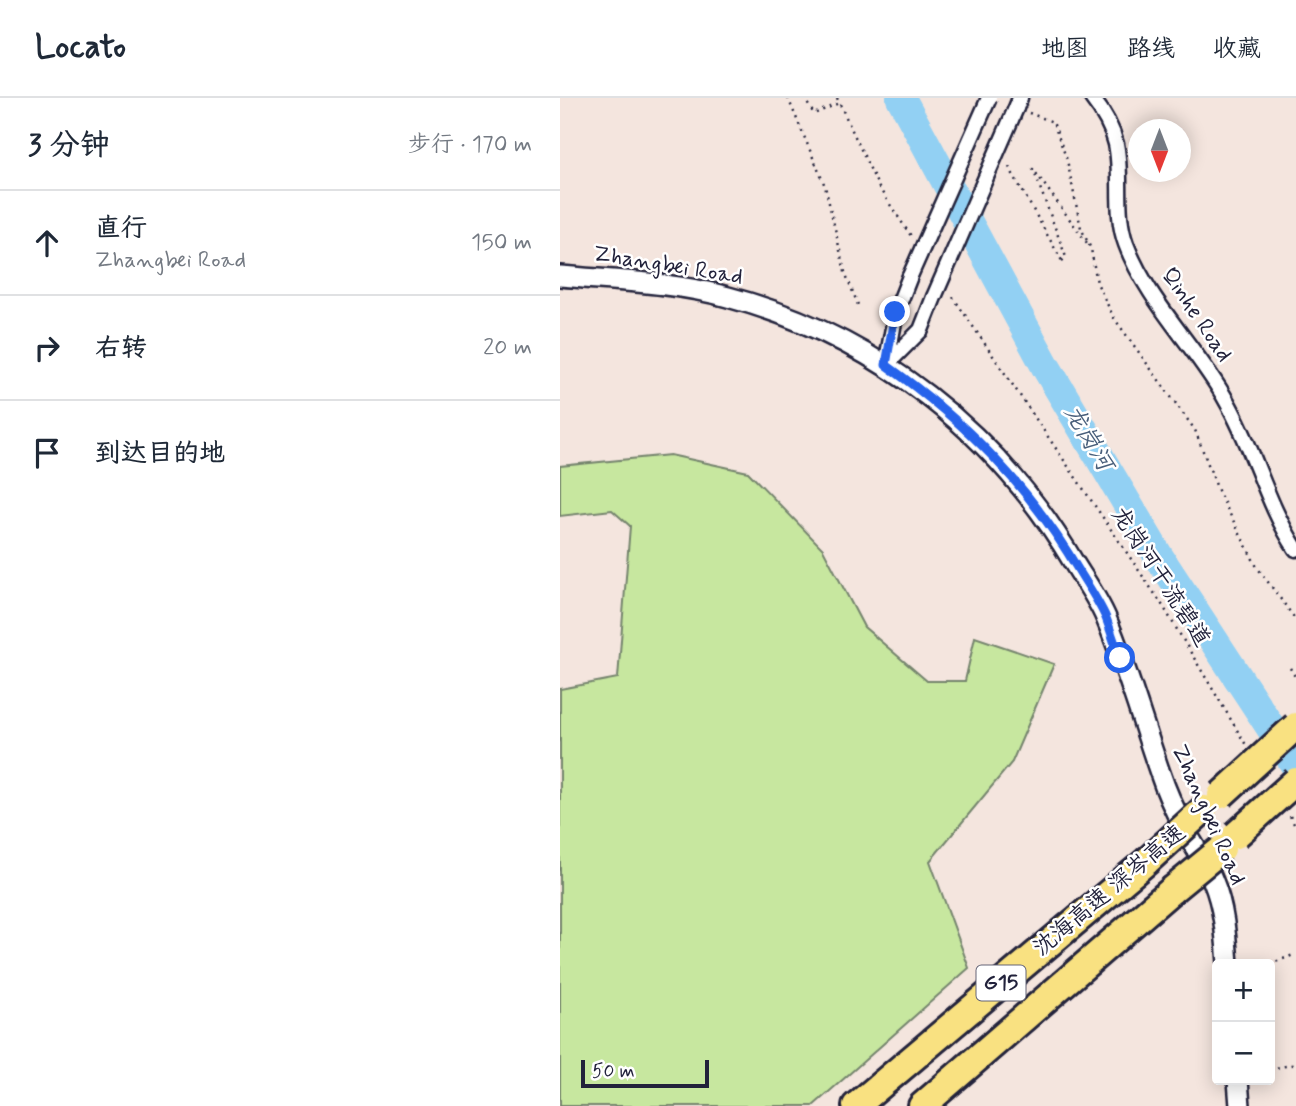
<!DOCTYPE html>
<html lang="zh">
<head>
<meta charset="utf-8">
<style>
  :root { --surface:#fff; --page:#f6f6f7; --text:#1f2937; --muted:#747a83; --line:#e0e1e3 }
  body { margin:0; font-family:Mynerve,"LXGW WenKai TC",sans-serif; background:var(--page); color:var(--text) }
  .controls { position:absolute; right:21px; bottom:21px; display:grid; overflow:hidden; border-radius:7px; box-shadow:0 4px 18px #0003 }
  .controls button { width:63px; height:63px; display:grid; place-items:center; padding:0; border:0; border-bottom:2px solid var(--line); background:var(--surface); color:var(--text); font:35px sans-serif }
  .compass { position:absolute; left:568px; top:21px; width:63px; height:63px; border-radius:50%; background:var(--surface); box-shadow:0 4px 18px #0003; rotate:180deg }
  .scale { position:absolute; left:21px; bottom:18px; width:128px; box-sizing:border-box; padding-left:7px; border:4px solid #22223b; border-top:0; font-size:19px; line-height:24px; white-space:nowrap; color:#22223b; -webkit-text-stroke:5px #fff; paint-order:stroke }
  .stop { position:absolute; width:21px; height:21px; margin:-16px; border:5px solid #2563eb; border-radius:50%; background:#fff }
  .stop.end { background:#2563eb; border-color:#fff; box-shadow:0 2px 7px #0008 }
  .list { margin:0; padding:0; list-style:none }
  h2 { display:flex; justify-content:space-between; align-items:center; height:91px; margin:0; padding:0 28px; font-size:30px }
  h2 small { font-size:23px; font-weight:400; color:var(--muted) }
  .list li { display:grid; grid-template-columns:46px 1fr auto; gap:21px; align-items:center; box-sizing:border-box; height:105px; padding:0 28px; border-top:2px solid var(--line) }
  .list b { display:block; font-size:26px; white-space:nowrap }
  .list p { margin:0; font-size:23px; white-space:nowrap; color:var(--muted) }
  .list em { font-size:23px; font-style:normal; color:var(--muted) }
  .icon { flex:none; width:38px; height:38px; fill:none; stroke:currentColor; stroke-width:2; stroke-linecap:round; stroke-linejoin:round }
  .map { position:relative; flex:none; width:736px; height:1008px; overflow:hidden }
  header { display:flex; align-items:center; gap:42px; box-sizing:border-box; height:98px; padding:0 35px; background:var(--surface); border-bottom:2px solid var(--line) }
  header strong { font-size:33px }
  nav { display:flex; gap:38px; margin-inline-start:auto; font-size:24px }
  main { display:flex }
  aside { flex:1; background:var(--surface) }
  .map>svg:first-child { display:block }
</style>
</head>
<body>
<header>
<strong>Locato</strong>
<nav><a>地图</a><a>路线</a><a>收藏</a></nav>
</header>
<main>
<aside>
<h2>3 分钟<small>步行 · 170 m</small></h2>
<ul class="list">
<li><svg class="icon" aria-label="ahead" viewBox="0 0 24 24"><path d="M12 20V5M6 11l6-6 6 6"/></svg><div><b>直行</b><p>Zhangbei Road</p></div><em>150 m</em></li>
<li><svg class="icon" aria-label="right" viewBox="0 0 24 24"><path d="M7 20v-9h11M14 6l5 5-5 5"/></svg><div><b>右转</b></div><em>20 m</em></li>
<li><svg class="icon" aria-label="arrive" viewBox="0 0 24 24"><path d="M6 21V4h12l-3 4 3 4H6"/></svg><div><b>到达目的地</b></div></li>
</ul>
</aside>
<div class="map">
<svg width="736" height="1008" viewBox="0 0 736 1008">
  <rect width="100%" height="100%" fill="#f4e5de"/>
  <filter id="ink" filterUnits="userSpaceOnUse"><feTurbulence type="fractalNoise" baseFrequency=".0143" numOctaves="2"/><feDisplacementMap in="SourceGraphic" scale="14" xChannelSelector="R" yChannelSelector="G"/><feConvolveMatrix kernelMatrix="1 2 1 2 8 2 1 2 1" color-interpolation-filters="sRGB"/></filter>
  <g filter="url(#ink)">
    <polygon fill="#c7e79f" stroke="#74846d" stroke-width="2" points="110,357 188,374 263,451 304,529 367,583 405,583 415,539 494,566 452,664 370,763 409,870 253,1008 0,1008 0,591 58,580 70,428 52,412 0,418 0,368"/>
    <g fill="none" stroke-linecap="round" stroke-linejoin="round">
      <polyline stroke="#92d0f3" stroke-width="30" points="341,0 486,269 599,459 736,668"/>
      <g stroke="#22223b" stroke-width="19">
        <g id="minor">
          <path d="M 532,0 C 543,14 552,29 556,46 C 563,79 554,114 566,146 C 587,203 637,250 666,302 C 694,350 706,405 736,451"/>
          <polyline points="456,10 460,0"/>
          <polyline points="326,267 336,214 350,178"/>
          <polyline points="326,267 361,232 374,199"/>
        </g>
      </g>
      <g stroke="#22223b" stroke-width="24">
        <g id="tertiary">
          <path d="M 0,178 C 55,183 114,184 168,199 C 315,238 437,334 514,465 C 525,483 538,501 546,520 C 567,570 582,623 600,675 C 606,693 614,711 623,728 C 632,746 646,764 653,783 C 664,809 666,839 668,866"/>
          <polyline points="678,982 680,1008"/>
        </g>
      </g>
      <g stroke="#22223b" stroke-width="32">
        <g id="motorway">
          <polyline points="296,1008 587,763"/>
          <polyline points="362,1008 612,792"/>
        </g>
      </g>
      <g stroke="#22223b" stroke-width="2.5" stroke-dasharray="2 5" stroke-linecap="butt">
        <polyline points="228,0 265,88 285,174 298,207"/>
        <polyline points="244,0 254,16 279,5"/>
        <polyline points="277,0 319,90 351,138"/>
        <polyline points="469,15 493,24 507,62 521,130 531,151 537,185 554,220 635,332 659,395 697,469 736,522"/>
        <polyline points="449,69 502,163"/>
        <polyline points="502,163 506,159 473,71 527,145"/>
        <polyline points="393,199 603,508 686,647"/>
        <polyline points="730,570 736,580"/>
        <polyline points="730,718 736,730"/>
        <polyline points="710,866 736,856"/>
        <polyline points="710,971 736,966"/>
      </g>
      <use href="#minor" stroke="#fff" stroke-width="14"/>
      <use href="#tertiary" stroke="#fff" stroke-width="19"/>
      <use href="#motorway" stroke="#f9e181" stroke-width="26"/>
      <g stroke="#22223b" stroke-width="19" stroke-linecap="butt">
        <g id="minor-bridge">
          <polyline points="350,178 429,0"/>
          <polyline points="374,199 456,10"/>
        </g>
      </g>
      <g stroke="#22223b" stroke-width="32" stroke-linecap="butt">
        <g id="motorway-bridge">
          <polyline points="661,697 736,628"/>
          <polyline points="676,737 736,683"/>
          <polyline points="587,763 644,711"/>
          <polyline points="612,792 662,751"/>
        </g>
      </g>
      <use href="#minor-bridge" stroke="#fff" stroke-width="14"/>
      <use href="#motorway-bridge" stroke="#f9e181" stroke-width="26"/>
    </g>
  </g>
  <g fill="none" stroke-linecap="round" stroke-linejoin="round" filter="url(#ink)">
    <path stroke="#2563eb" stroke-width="9" d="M 335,214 L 326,267 C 406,324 469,388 519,473 C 528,488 539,504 546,520 C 551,533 555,547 560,560"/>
  </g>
  <g text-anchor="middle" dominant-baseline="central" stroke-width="5" stroke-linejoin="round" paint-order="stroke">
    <rect fill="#fff" stroke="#646476" stroke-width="2" x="416.5" y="867.5" width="49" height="35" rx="5"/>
    <g font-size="21" font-weight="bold" fill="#22223b">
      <text x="441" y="885">G15</text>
    </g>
    <g font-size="23" fill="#22223b" stroke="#fff">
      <text transform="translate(108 168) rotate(9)">Zhangbei Road</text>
      <text transform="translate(636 217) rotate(56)">Qinhe Road</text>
      <text transform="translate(600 479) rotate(57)">龙岗河干流碧道</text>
      <text transform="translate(648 717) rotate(66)">Zhangbei Road</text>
      <text transform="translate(550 793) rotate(-40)">沈海高速 深岑高速</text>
    </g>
    <g font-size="24" font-style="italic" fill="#495f7b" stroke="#fff">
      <text transform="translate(528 340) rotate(59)">龙岗河</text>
    </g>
  </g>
</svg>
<div class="controls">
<button>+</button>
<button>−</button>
</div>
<svg class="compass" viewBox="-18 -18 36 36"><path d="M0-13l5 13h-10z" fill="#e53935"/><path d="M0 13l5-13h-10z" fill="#747a83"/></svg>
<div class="scale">50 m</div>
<div class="stop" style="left:560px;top:560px"></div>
<div class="stop end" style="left:335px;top:214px"></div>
</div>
</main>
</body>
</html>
